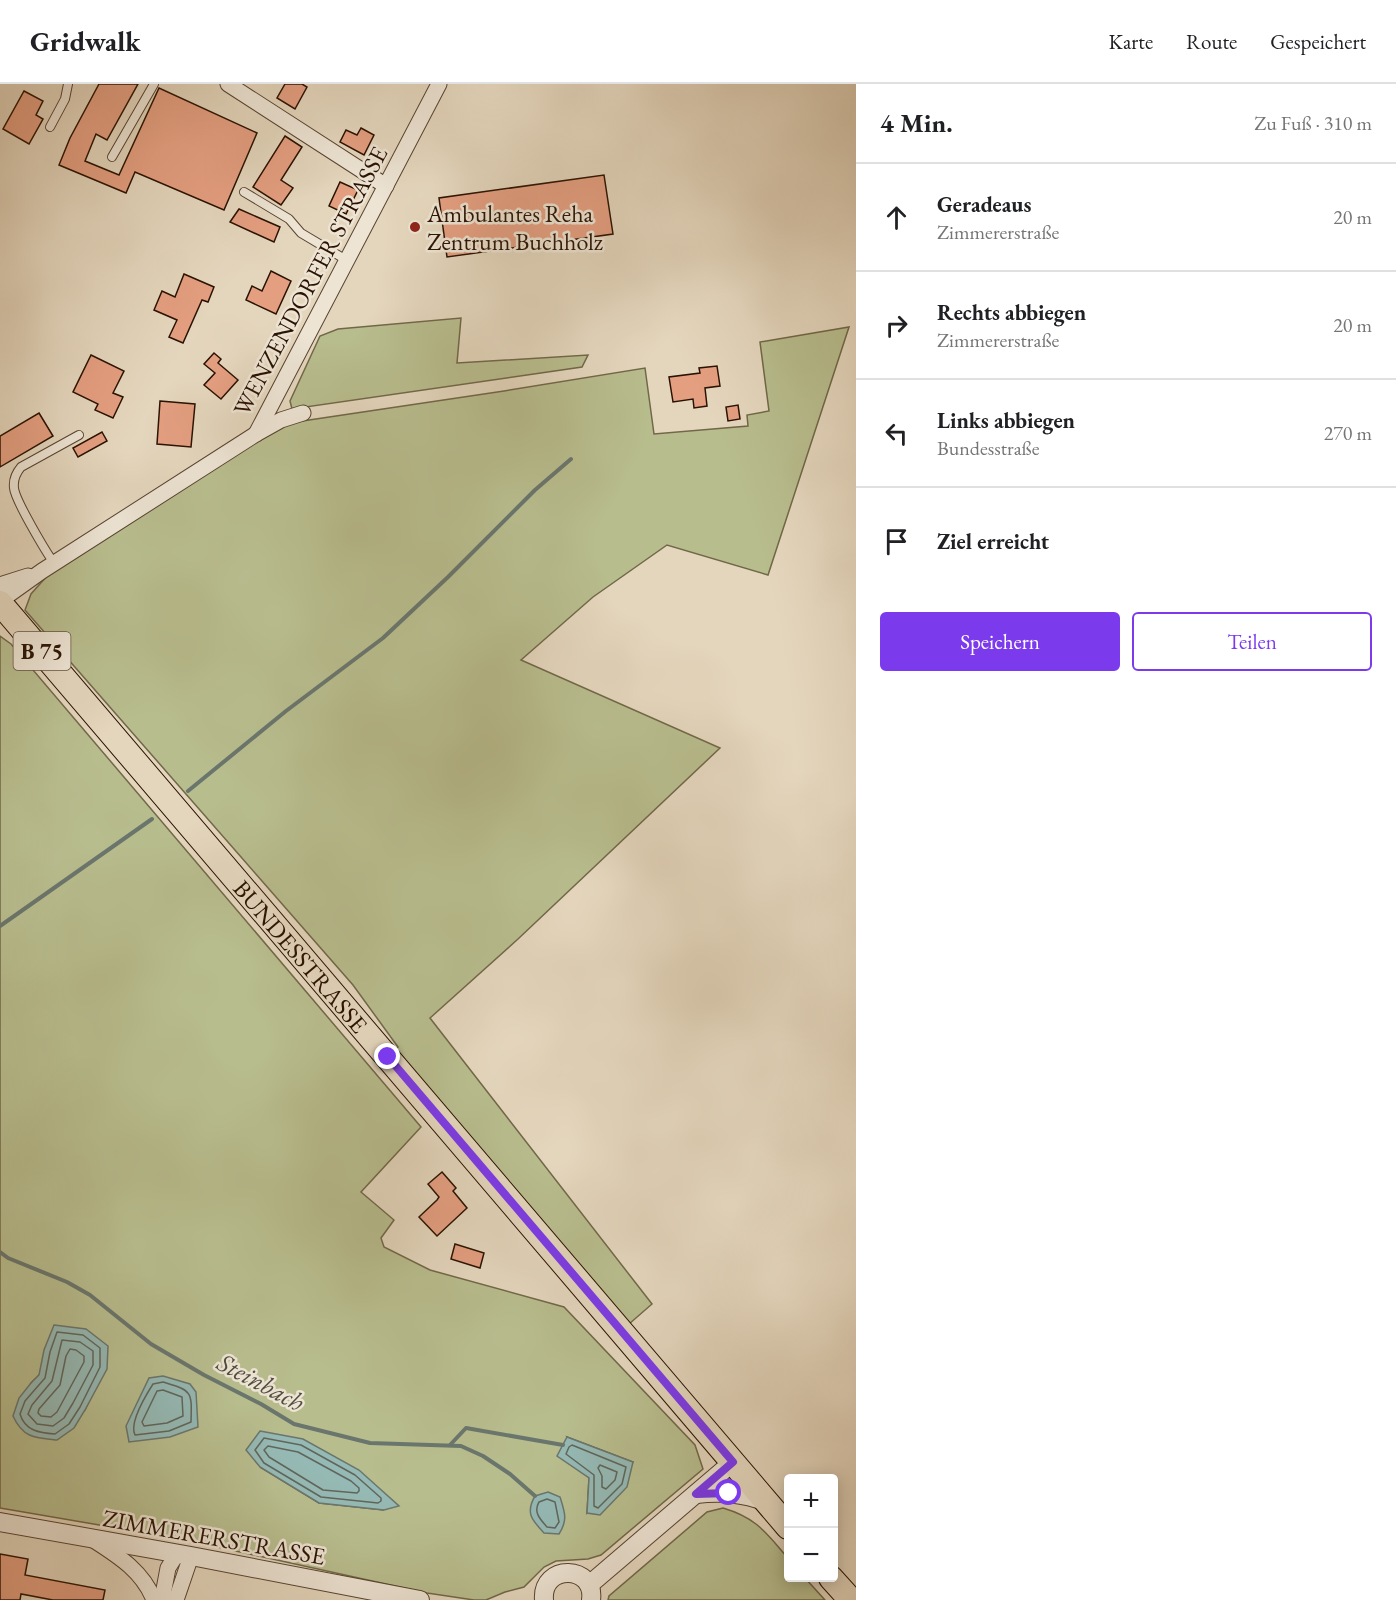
<!DOCTYPE html>
<html lang="de">
<head>
<meta charset="utf-8">
<style>
  :root { --surface:#fff; --page:#f2f2f2; --text:#202124; --muted:#757577; --line:#e0e0e0; --accent:#7c3aed }
  body { margin:0; font-family:"EB Garamond",serif; background:var(--page); color:var(--text) }
  .controls { position:absolute; right:18px; bottom:18px; display:grid; overflow:hidden; border-radius:6px; box-shadow:0 3px 15px #0003 }
  .controls button { width:54px; height:54px; display:grid; place-items:center; padding:0; border:0; border-bottom:2px solid var(--line); background:var(--surface); color:var(--text); font:30px sans-serif }
  .stop { position:absolute; width:18px; height:18px; margin:-14px; border:4px solid #7c3aed; border-radius:50%; background:#fff }
  .stop.end { background:#7c3aed; border-color:#fff; box-shadow:0 2px 6px #0008 }
  .list { margin:0; padding:0; list-style:none }
  h2 { display:flex; justify-content:space-between; align-items:center; height:78px; margin:0; padding:0 24px; font-size:26px }
  h2 small { font-size:20px; font-weight:400; color:var(--muted) }
  .list li { display:grid; grid-template-columns:39px 1fr auto; gap:18px; align-items:center; box-sizing:border-box; height:108px; padding:0 24px; border-top:2px solid var(--line) }
  .list b { display:block; font-size:22px; white-space:nowrap }
  .list p { margin:0; font-size:20px; white-space:nowrap; color:var(--muted) }
  .list em { font-size:20px; font-style:normal; color:var(--muted) }
  .actions { display:flex; gap:12px; padding:18px 24px }
  .actions a { flex:1; padding:14px 0; border:2px solid var(--accent); border-radius:6px; text-align:center; font-size:21px; color:var(--accent) }
  .actions .main { background:var(--accent); color:#fff }
  .icon { flex:none; width:33px; height:33px; fill:none; stroke:currentColor; stroke-width:2; stroke-linecap:round; stroke-linejoin:round }
  .map { position:relative; flex:none; width:856px; height:1516px; overflow:hidden }
  header { display:flex; align-items:center; gap:36px; box-sizing:border-box; height:84px; padding:0 30px; background:var(--surface); border-bottom:2px solid var(--line) }
  header strong { font-size:28px }
  nav { display:flex; gap:33px; margin-inline-start:auto; font-size:21px }
  main { display:flex }
  aside { flex:1; background:var(--surface) }
  .map>svg:first-child { display:block }
</style>
</head>
<body>
<header>
<strong>Gridwalk</strong>
<nav><a>Karte</a><a>Route</a><a>Gespeichert</a></nav>
</header>
<main>
<div class="map">
<svg width="856" height="1516" viewBox="0 0 856 1516">
  <rect width="100%" height="100%" fill="#e4d6bd"/>
  <filter id="stains"><feTurbulence type="fractalNoise" baseFrequency=".00333" numOctaves="4"/><feColorMatrix values="0 0 0 0 .2 0 0 0 0 .09 0 0 0 0 .02 0 0 0 .5 -.17"/></filter>
  <radialGradient id="worn" r=".72"><stop offset=".6" stop-color="#630" stop-opacity="0"/><stop offset="1" stop-color="#630" stop-opacity=".3"/></radialGradient>
  <g fill="#b8bd8e" stroke="#716848" stroke-width="1.5" fill-rule="evenodd">
    <polygon points="461,234 457,279 588,271 582,283 292,325 290,317 320,252 338,245"/>
    <polygon points="849,243 768,491 667,461 593,513 521,576 720,664 518,855 430,934 652,1220 621,1247 388,973 398,963 353,901 25,526 31,510 47,492 244,365 289,339 504,307 645,284 654,350 748,342 747,331 769,327 760,258"/>
    <path d="M 0,552 L 11,560 L 421,1043 L 361,1108 L 394,1136 L 381,1154 L 384,1163 L 430,1186 L 564,1223 L 695,1361 L 703,1385 L 601,1471 L 588,1475 L 556,1477 L 544,1483 L 524,1503 L 505,1508 L 486,1516 L 474,1516 L 427,1509 L 181,1455 L 0,1424 ZM 39,1291 L 95,1305 L 85,1326 L 31,1299 ZM 567,1353 L 633,1378 L 587,1429 L 589,1394 ZM 260,1383 L 384,1426 L 319,1419 Z"/>
    <path d="M 723,1424 C 757,1434 766,1449 788,1474 L 788,1494 L 805,1494 L 825,1516 L 608,1516 L 609,1512 L 707,1428 Z"/>
  </g>
  <g fill="#95b9b4" stroke="#6a766d" stroke-width="1.5">
    <path d="M 54,1241 L 86,1245 L 108,1262 L 107,1285 L 85,1326 L 74,1344 L 57,1356 C 35,1354 23,1354 13,1332 L 19,1314 L 31,1299 L 39,1291 L 44,1266 Z"/>
    <polygon points="163,1292 190,1300 196,1308 198,1343 170,1353 129,1358 126,1342 149,1294"/>
    <polygon points="260,1347 303,1355 359,1386 399,1422 384,1426 319,1419 260,1383 246,1366"/>
    <polygon points="567,1353 633,1378 627,1403 600,1431 587,1429 589,1394 557,1372"/>
    <path d="M 548,1408 L 560,1413 C 565,1429 568,1436 559,1450 L 544,1449 C 532,1436 525,1429 535,1412 Z"/>
  </g>
  <g fill="none" stroke-linecap="round" stroke-linejoin="round">
    <g stroke="#60665b" stroke-width="1.5">
      <path d="M 57,1248 L 83,1251 L 100,1264 L 100,1283 L 80,1323 L 69,1340 L 55,1350 C 40,1349 25,1347 20,1330 L 25,1317 L 45,1294 L 50,1268 Z"/>
      <polygon points="62,1256 80,1258 93,1267 93,1281 73,1319 64,1334 53,1342 37,1340 28,1330 32,1321 52,1297"/>
      <polygon points="70,1265 76,1266 84,1272 84,1278 57,1328 51,1333 41,1332 38,1329 39,1325 60,1301 66,1272"/>
      <path d="M 163,1298 C 192,1307 192,1306 191,1338 L 169,1347 L 135,1351 C 129,1339 146,1311 153,1300 Z"/>
      <polygon points="163,1306 182,1313 183,1332 167,1339 144,1342 142,1338 157,1307"/>
      <polygon points="264,1354 301,1361 355,1391 381,1414 381,1417 378,1419 321,1413 264,1379 255,1366"/>
      <polygon points="572,1361 626,1383 622,1400 598,1424 594,1422 594,1391 566,1370 569,1363"/>
      <polygon points="268,1362 298,1368 351,1397 359,1404 359,1407 357,1409 323,1406 269,1373 264,1366"/>
      <polygon points="600,1381 617,1388 615,1396 606,1405 602,1403 602,1392 598,1384"/>
      <path d="M 547,1415 L 555,1418 L 559,1438 L 555,1444 L 547,1443 C 540,1435 533,1428 539,1418 Z"/>
    </g>
    <g stroke="#6a766d" stroke-width="4">
      <polyline points="188,707 286,627 383,554 448,493 535,406 571,375"/>
      <polyline points="0,842 152,735"/>
      <polyline points="0,1168 8,1174 67,1198 90,1211 151,1260 204,1291 261,1320 294,1340 370,1359 461,1362 483,1372 510,1390 535,1412"/>
      <polyline points="450,1361 466,1344 563,1361"/>
    </g>
  </g>
  <g fill="#e49f81" stroke="#2a1202" stroke-width="1.5">
    <polygon points="99,0 138,0 107,56 96,50 85,77 119,91 159,4 257,49 224,126 135,88 126,109 59,81 70,54"/>
    <polygon points="285,0 302,0 307,3 295,25 277,14"/>
    <polygon points="24,7 43,17 36,31 43,35 29,60 3,45"/>
    <polygon points="361,44 374,51 364,71 340,58 346,46 357,51"/>
    <polygon points="285,52 302,63 281,96 293,104 281,121 253,103"/>
    <polygon points="604,91 613,150 447,173 439,114"/>
    <polygon points="340,98 358,106 346,130 329,122"/>
    <polygon points="239,125 280,143 274,158 230,138"/>
    <polygon points="271,187 291,197 276,230 246,216 252,202 262,207"/>
    <polygon points="184,190 214,203 208,218 202,216 183,259 169,253 177,236 154,226 162,207 175,213"/>
    <polygon points="214,269 221,275 218,279 238,296 221,315 204,301 215,289 204,280"/>
    <polygon points="91,271 124,287 113,309 123,313 113,334 95,326 98,320 73,308"/>
    <polygon points="717,282 720,302 705,304 707,322 694,324 693,315 673,318 669,293 700,289 699,284"/>
    <polygon points="160,317 195,320 191,363 157,360"/>
    <polygon points="738,321 740,335 728,337 726,323"/>
    <polygon points="39,329 53,352 0,383 0,352"/>
    <polygon points="102,348 107,357 78,373 73,364"/>
    <polygon points="442,1088 456,1104 453,1107 467,1124 437,1152 419,1133 437,1116 439,1113 428,1100"/>
    <polygon points="455,1160 484,1169 480,1184 451,1175"/>
    <polygon points="0,1470 28,1475 25,1491 105,1506 103,1516 53,1516 21,1510 20,1516 0,1516"/>
  </g>
  <g fill="none" stroke-linecap="round" stroke-linejoin="round">
    <g stroke="#584331" stroke-width="10">
      <g id="service">
        <polyline points="50,43 65,15 68,0"/>
        <polyline points="112,73 154,0"/>
        <polyline points="244,108 289,135 301,149 348,177"/>
        <path d="M 54,479 C 46,468 15,416 14,404 C 13,396 16,389 21,383 L 79,351"/>
      </g>
    </g>
    <g stroke="#584331" stroke-width="17">
      <g id="minor">
        <polyline points="228,0 386,102"/>
        <polyline points="256,350 439,0"/>
        <polyline points="0,501 28,492"/>
        <polyline points="0,517 42,487 256,350 281,336 303,329"/>
        <path d="M 95,1457 C 120,1473 143,1488 154,1516"/>
        <polyline points="162,1516 168,1484 177,1470"/>
        <polyline points="176,1516 191,1472"/>
      </g>
    </g>
    <g stroke="#584331" stroke-width="20">
      <g id="tertiary">
        <path d="M 696,1410 C 722,1407 743,1409 767,1418"/>
        <polyline points="0,1438 191,1472 420,1516"/>
        <polyline points="589,1501 733,1378"/>
        <path d="M 544,1516 C 541,1479 596,1481 591,1516"/>
      </g>
    </g>
    <g stroke="#2a1202" stroke-width="26">
      <g id="primary">
        <path id="s1" d="M 0,519 L 788,1443"/>
        <polyline points="831,1494 851,1516"/>
      </g>
    </g>
    <use href="#service" stroke="#ede4d4" stroke-width="8"/>
    <use href="#minor" stroke="#ede4d4" stroke-width="15"/>
    <use href="#tertiary" stroke="#ede4d4" stroke-width="18"/>
    <use href="#primary" stroke="#e4d6bd" stroke-width="24"/>
  </g>
  <g fill="none" stroke-linecap="round" stroke-linejoin="round">
    <polyline stroke="#7c3aed" stroke-width="8" points="388,973 733,1378 696,1410 729,1409"/>
  </g>
  <circle fill="#8f2418" stroke="#ede4d4" stroke-width="2" cx="415" cy="143" r="6"/>
  <g text-anchor="middle" dominant-baseline="central" stroke-width="5" stroke-linejoin="round" paint-order="stroke">
    <rect fill="#ede4d4" stroke="#645141" stroke-width="1.5" x="13.5" y="548" width="57" height="38" rx="4.5"/>
    <g font-size="22" font-weight="bold" fill="#2a1202">
      <text x="42" y="567">B 75</text>
    </g>
    <g font-size="24" fill="#2a1202" stroke="#ede4d4" text-anchor="start">
      <text x="427" y="129">Ambulantes Reha<tspan x="427" dy="28">Zentrum Buchholz</tspan></text>
    </g>
    <g font-size="24" fill="#2a1202" stroke="#ede4d4">
      <text transform="translate(310 197) rotate(-62)">WENZENDORFER STRASSE</text>
      <text stroke="none"><textPath href="#s1" startOffset="464">BUNDESSTRASSE</textPath></text>
      <text transform="translate(214 1453) rotate(10)">ZIMMERERSTRASSE</text>
    </g>
    <g font-size="26" font-style="italic" fill="#4f4c40" stroke="#ede4d4">
      <text transform="translate(261 1298) rotate(28)">Steinbach</text>
    </g>
  </g>
  <rect width="100%" height="100%" filter="url(#stains)"/>
  <rect width="100%" height="100%" fill="url(#worn)"/>
</svg>
<div class="controls">
<button>+</button>
<button>−</button>
</div>
<div class="stop" style="left:729px;top:1409px"></div>
<div class="stop end" style="left:388px;top:973px"></div>
</div>
<aside>
<h2>4 Min.<small>Zu Fuß · 310 m</small></h2>
<ul class="list">
<li><svg class="icon" aria-label="ahead" viewBox="0 0 24 24"><path d="M12 20V5M6 11l6-6 6 6"/></svg><div><b>Geradeaus</b><p>Zimmererstraße</p></div><em>20 m</em></li>
<li><svg class="icon" aria-label="right" viewBox="0 0 24 24"><path d="M7 20v-9h11M14 6l5 5-5 5"/></svg><div><b>Rechts abbiegen</b><p>Zimmererstraße</p></div><em>20 m</em></li>
<li><svg class="icon" aria-label="left" viewBox="0 0 24 24"><path d="M17 20v-9H6M10 6l-5 5 5 5"/></svg><div><b>Links abbiegen</b><p>Bundesstraße</p></div><em>270 m</em></li>
<li><svg class="icon" aria-label="arrive" viewBox="0 0 24 24"><path d="M6 21V4h12l-3 4 3 4H6"/></svg><div><b>Ziel erreicht</b></div></li>
</ul>
<div class="actions"><a class="main">Speichern</a><a>Teilen</a></div>
</aside>
</main>
</body>
</html>
